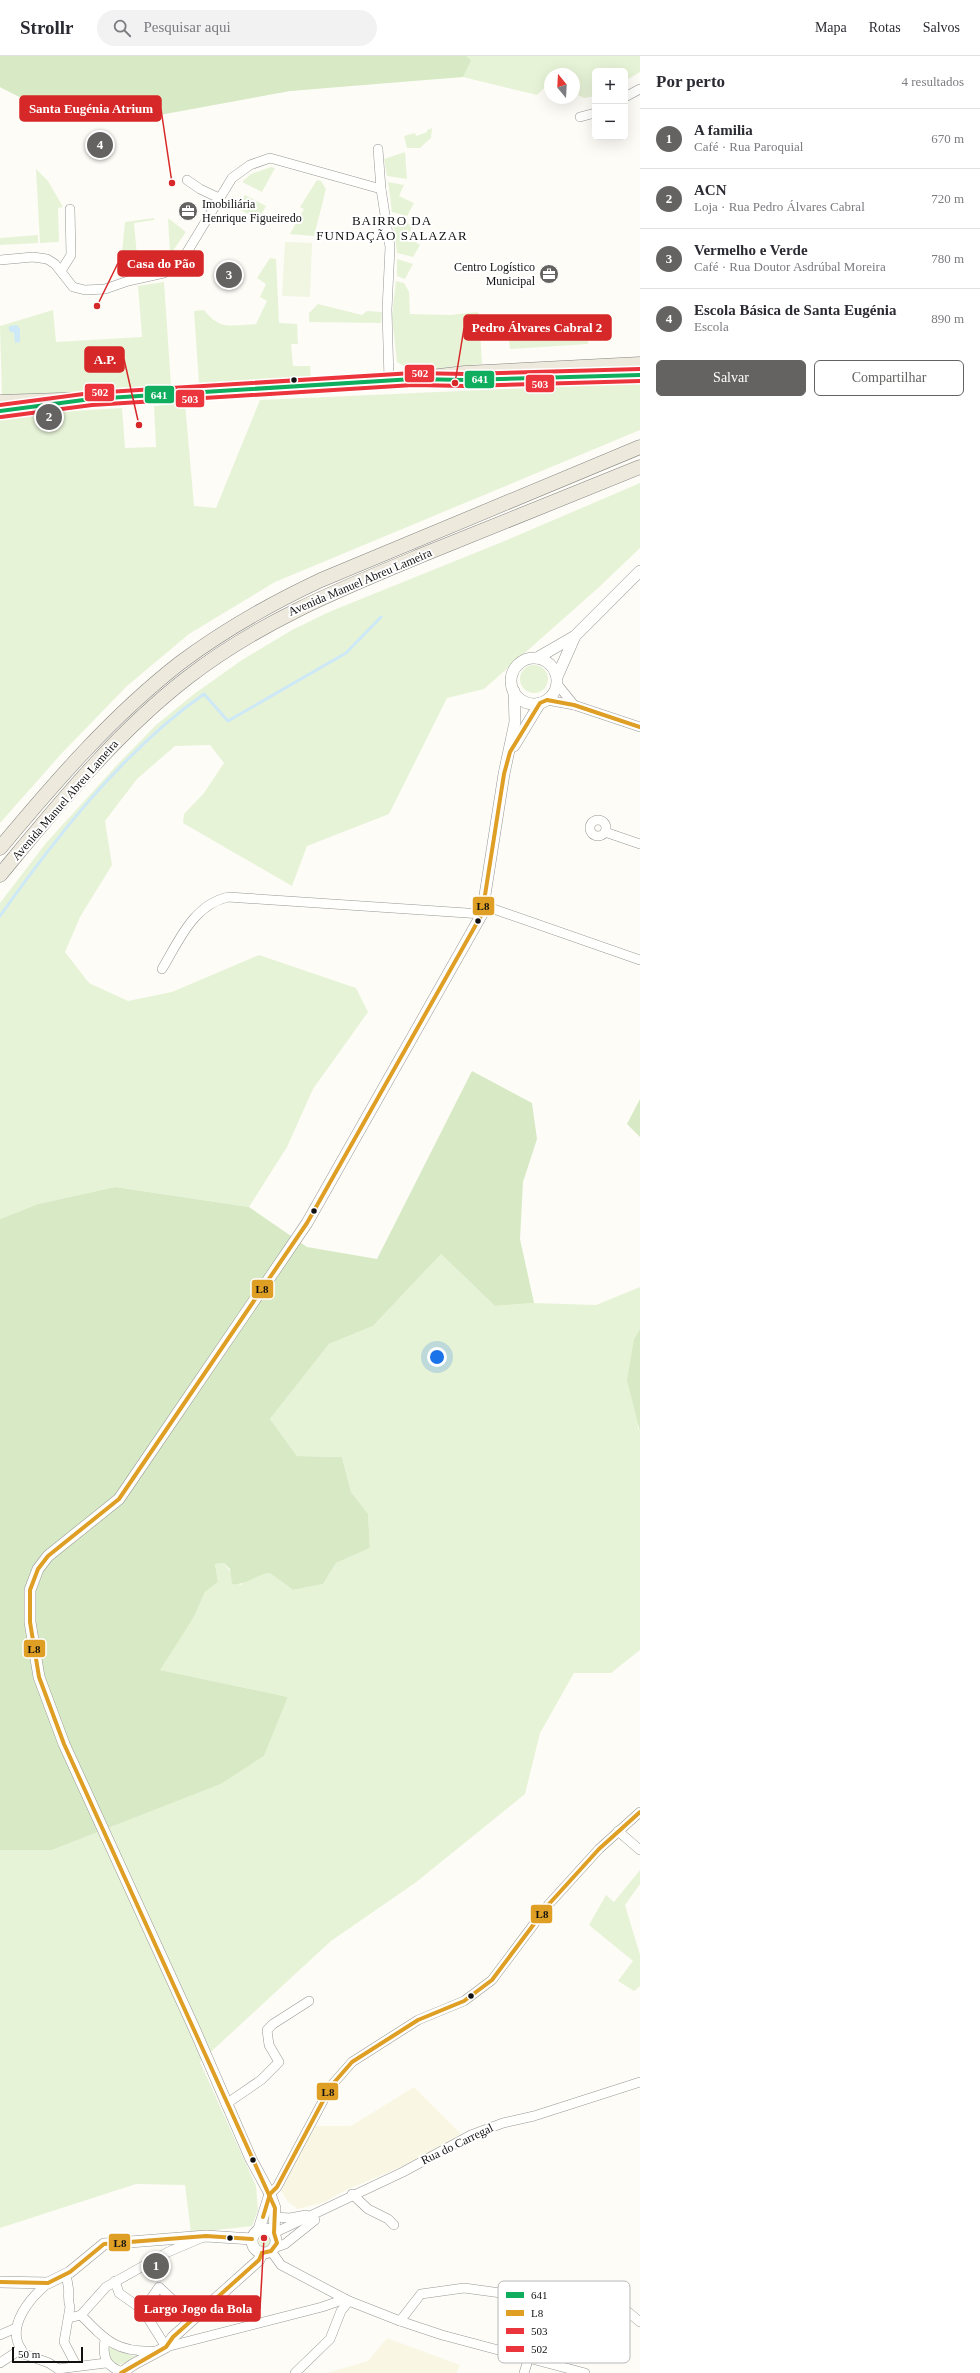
<!DOCTYPE html>
<html lang="pt">
<head>
<meta charset="utf-8">
<style>
  :root { --surface:#fff; --page:#f2f2f3; --text:#2b2b33; --muted:#7c7c81; --line:#e1e1e2; --accent:#646362 }
  body { margin:0; font-family:Georgia,serif; background:var(--page); color:var(--text) }
  .controls { position:absolute; right:12px; top:12px; display:grid; overflow:hidden; border-radius:6px; box-shadow:0 4px 16px #0002 }
  .controls button { width:36px; height:36px; display:grid; place-items:center; padding:0; border:0; border-bottom:1px solid var(--line); background:var(--surface); color:var(--text); font:20px sans-serif }
  .compass { position:absolute; left:544px; top:12px; width:36px; height:36px; border-radius:50%; background:var(--surface); box-shadow:0 4px 16px #0002; rotate:342deg }
  .scale { position:absolute; left:12px; bottom:10px; width:71px; box-sizing:border-box; padding-left:4px; border:2px solid #111; border-top:0; font-size:11px; line-height:14px; white-space:nowrap; color:#111; -webkit-text-stroke:3px #fff; paint-order:stroke }
  .you { position:absolute; left:437px; top:1301px; width:14px; height:14px; margin:-10px; border:3px solid #fff; border-radius:50%; background:#1a73e8; box-shadow:0 0 0 6px #1a73e833 }
  .badge { display:grid; place-items:center; width:26px; height:26px; border-radius:50%; background:var(--accent); color:#fff; font-size:13px; font-weight:700 }
  .pin { position:absolute; translate:-50% -50%; border:2px solid #fff; box-shadow:0 1px 4px #0006 }
  .list { margin:0; padding:0; list-style:none }
  h2 { display:flex; justify-content:space-between; align-items:center; height:52px; margin:0; padding:0 16px; font-size:17px }
  h2 small { font-size:13px; font-weight:400; color:var(--muted) }
  .list li { display:grid; grid-template-columns:26px 1fr auto; gap:12px; align-items:center; box-sizing:border-box; height:60px; padding:0 16px; border-top:1px solid var(--line) }
  .list b { display:block; font-size:15px; white-space:nowrap }
  .list p { margin:0; font-size:13px; white-space:nowrap; color:var(--muted) }
  .list em { font-size:13px; font-style:normal; color:var(--muted) }
  .actions { display:flex; gap:8px; padding:12px 16px }
  .actions a { flex:1; padding:9px 0; border:1px solid var(--accent); border-radius:6px; text-align:center; font-size:14px; color:var(--accent) }
  .actions .main { background:var(--accent); color:#fff }
  .icon { flex:none; width:22px; height:22px; fill:none; stroke:currentColor; stroke-width:2; stroke-linecap:round; stroke-linejoin:round }
  .map { position:relative; flex:none; width:640px; height:2317px; overflow:hidden }
  header { display:flex; align-items:center; gap:24px; box-sizing:border-box; height:56px; padding:0 20px; background:var(--surface); border-bottom:1px solid var(--line) }
  header strong { font-size:19px }
  nav { display:flex; gap:22px; margin-inline-start:auto; font-size:14px }
  .search { width:280px; height:36px; background:var(--page); display:flex; align-items:center; gap:10px; box-sizing:border-box; padding:0 14px; border-radius:22px; color:var(--muted); font-size:15px }
  main { display:flex }
  aside { flex:1; background:var(--surface) }
  .map>svg:first-child { display:block }
</style>
</head>
<body>
<header>
<strong>Strollr</strong>
<div class="search"><svg class="icon" aria-label="search" viewBox="0 0 24 24"><circle cx="10" cy="10" r="6"/><path d="M15 15l6 6"/></svg>Pesquisar aqui</div>
<nav><a>Mapa</a><a>Rotas</a><a>Salvos</a></nav>
</header>
<main>
<div class="map">
<svg width="640" height="2317" viewBox="0 0 640 2317">
  <rect width="100%" height="100%" fill="#fdfcf7"/>
  <g fill="#f9f7e4">
    <polygon points="414,2031 461,2078 427,2100 344,2135 325,2146 298,2153 288,2146 281,2134 284,2124 313,2070 351,2070"/>
    <polygon points="387,2282 460,2309 456,2317 327,2317 368,2305"/>
  </g>
  <g fill="#e7f3d7">
    <polygon points="0,0 640,0 640,16 625,25 625,15 595,15 595,40 584,42 574,37 574,18 550,18 550,26 537,39 463,21 416,23 290,35 159,59 111,54 37,50 0,31"/>
    <polygon points="432,72 431,82 420,92 407,92 404,80 415,77 416,80 427,76 427,74"/>
    <polygon points="405,96 407,123 387,120 384,103"/>
    <polygon points="271,111 275,112 262,136 242,126 251,118"/>
    <polygon points="36,113 48,125 63,151 58,152 59,186 40,187"/>
    <polygon points="317,124 321,125 326,133 314,180 290,178 304,153 300,151"/>
    <polygon points="388,126 404,129 399,140 414,147 407,160 392,156"/>
    <polygon points="245,139 266,150 258,164 238,152"/>
    <polygon points="154,162 154,164 134,167 138,210 123,209 121,206 125,166"/>
    <polygon points="168,162 186,176 170,199"/>
    <polygon points="393,163 413,169 407,181 420,189 413,201 397,197"/>
    <polygon points="38,179 38,187 0,189 0,182"/>
    <path d="M 270,202 L 276,203 L 279,267 L 297,268 L 298,288 L 291,288 L 293,310 L 310,310 L 311,321 L 199,327 L 194,255 L 204,254 C 220,275 232,269 256,268 L 267,245 L 260,241 L 266,228 L 257,222 Z"/>
    <polygon points="397,203 413,208 405,223 397,220"/>
    <polygon points="396,225 404,227 409,236 410,258 450,259 477,256 479,258 482,308 412,315 397,306 392,260"/>
    <polygon points="164,226 171,329 2,341 0,270 53,254 56,286 142,281 138,230"/>
    <polygon points="318,248 362,259 367,255 382,256 381,267 309,266 309,257"/>
    <polygon points="588,280 588,288 510,293 509,284"/>
    <polygon points="640,327 640,374 275,526 189,578 127,630 62,697 0,767 0,362 6,362 6,359 122,352 125,392 156,391 154,350 185,347 194,450 216,452 260,344"/>
    <polygon points="640,427 640,492 597,533 484,633 447,642 389,758 307,790 292,830 183,767 184,758 204,737 224,707 210,689 175,690 137,723 105,765 112,809 80,861 65,896 89,927 128,945 172,936 259,899 356,932 368,956 313,1033 287,1091 249,1151 115,1131 38,1148 0,1163 0,847 46,787 116,710 156,669 194,638 242,604 292,574 329,556 507,484"/>
    <circle cx="534" cy="623" r="14"/>
    <polygon points="441,1198 495,1250 534,1247 596,1249 640,1231 640,1273 634,1283 638,1372 640,1376 640,1594 611,1617 574,1617 540,1677 525,1738 415,1827 331,1885 200,2006 256,2130 258,2154 252,2170 191,2177 185,2129 136,2128 0,2172 0,1794 52,1794 221,1728 264,1700 288,1641 159,1614 194,1561 205,1536 218,1526 215,1508 224,1507 240,1529 260,1518 270,1517 293,1534 323,1528 336,1507 370,1492 368,1459 351,1436 342,1401 297,1400 270,1363 329,1288 373,1270"/>
    <polygon points="640,1814 640,1828 625,1849 640,1899 640,1930 634,1935 618,1925 633,1905 589,1869 606,1839 614,1846"/>
    <circle cx="265" cy="2185" r="6"/>
    <polygon points="107,2291 137,2301 134,2305 112,2310"/>
  </g>
  <g fill="#d8eac5">
    <polygon points="0,0 466,0 471,4 463,21 290,35 159,59 111,54 37,50 0,31"/>
    <path d="M 472,1015 L 532,1047 L 537,1083 L 523,1126 L 520,1183 L 534,1247 L 495,1250 L 441,1198 L 373,1270 L 329,1288 L 270,1363 L 297,1400 L 342,1401 L 351,1436 L 368,1458 L 370,1492 L 336,1507 L 323,1528 L 293,1534 L 270,1517 C 256,1518 246,1530 232,1528 L 230,1513 L 224,1507 L 215,1508 L 218,1526 L 205,1536 L 194,1561 L 160,1614 L 288,1641 L 264,1700 L 221,1728 L 52,1794 L 0,1794 L 0,1163 L 38,1148 L 115,1131 L 249,1151 L 307,1191 L 377,1203 Z"/>
    <polygon points="640,1043 640,1081 627,1068"/>
    <polygon points="640,1273 640,1376 627,1324 634,1283"/>
  </g>
  <polygon fill="#f0f6e1" points="285,186 312,187 310,241 282,240"/>
  <polygon fill="#cde8f7" points="17,269 20,273 20,286 15,287 14,277 9,275 9,270"/>
  <g fill="none" stroke-linecap="round" stroke-linejoin="round">
    <path stroke="#cde8f7" stroke-width="3" d="M 0,860 C 56,781 124,694 204,638 L 228,665 L 346,597 L 381,561"/>
    <g stroke="#979795" stroke-width="10">
      <g id="minor">
        <polyline points="625,41 640,33"/>
        <polyline points="580,61 595,57"/>
        <polyline points="378,93 381,133"/>
        <polyline points="187,124 200,133 219,142"/>
        <polyline points="0,204 33,201 47,203 55,208 73,231 85,234 105,233 128,225 164,217 184,201 232,122 250,109 270,102 381,133 390,191 387,254 389,324"/>
        <polyline points="61,215 71,199 70,153"/>
        <polyline points="557,628 574,649"/>
        <polyline points="547,644 574,649 640,671"/>
        <circle cx="598" cy="772" r="8"/>
        <polyline points="605,776 640,788"/>
        <polyline points="485,850 640,904"/>
        <path d="M 162,913 C 179,885 193,849 228,841 L 482,858"/>
        <polyline points="618,1775 640,1794"/>
        <polyline points="226,2048 261,2024 279,2006 269,1989 267,1974 273,1968 309,1945"/>
        <polyline points="270,2138 277,2131 331,2030 352,2006 418,1964 464,1945 492,1924 549,1848 599,1793 640,1756"/>
        <polyline points="352,2138 368,2153 388,2163 394,2169"/>
        <polyline points="275,2161 290,2162 306,2159"/>
        <polyline points="274,2177 403,2116 471,2079 503,2067 534,2060 640,2026"/>
        <polyline points="274,2192 285,2188 315,2164"/>
        <polyline points="271,2195 281,2209 349,2245 400,2265 442,2279 585,2317"/>
        <path d="M 65,2219 C 72,2233 66,2240 70,2251 L 64,2286 L 76,2309"/>
        <polyline points="115,2225 119,2237 143,2254 166,2291 322,2251 345,2243"/>
        <polyline points="143,2254 159,2231 192,2262"/>
        <path d="M 81,2259 C 107,2286 118,2297 157,2295"/>
        <polyline points="69,2262 81,2259 106,2231 168,2196 201,2182"/>
        <polyline points="400,2265 421,2238 464,2232 575,2247 607,2242 614,2244 640,2266"/>
        <polyline points="0,2279 16,2272"/>
        <path d="M 105,2284 C 102,2301 106,2311 123,2316"/>
        <path d="M 21,2293 C 6,2270 30,2242 48,2227"/>
        <polyline points="0,2307 21,2293 24,2298 49,2307 58,2313 106,2307"/>
        <polyline points="295,2317 330,2283 341,2255 349,2245"/>
        <polyline points="524,2317 529,2301"/>
      </g>
    </g>
    <g stroke="#979795" stroke-width="12">
      <g id="tertiary">
        <polyline points="537,602 575,580 640,515"/>
        <circle cx="534" cy="625" r="23"/>
        <polyline points="557,621 575,580"/>
        <polyline points="514,690 540,647"/>
        <circle cx="264" cy="2185" r="12"/>
        <polyline points="259,2173 270,2138"/>
        <polyline points="274,2177 275,2152 270,2138 251,2103 194,1972 64,1688 39,1621 30,1566 30,1534 38,1513 48,1500 119,1443 307,1167 482,858 504,718 515,666 514,635"/>
        <polyline points="0,2226 48,2227 70,2216 104,2188 206,2180 252,2183"/>
        <polyline points="121,2317 134,2308 166,2291 173,2281 259,2204 262,2197"/>
      </g>
    </g>
    <g stroke="#858482" stroke-width="15">
      <g id="primary">
        <polyline points="590,320 640,319"/>
        <polyline points="0,346 91,343 413,323 465,317 640,308"/>
        <path d="M 0,792 C 55,726 112,660 180,607 C 224,574 272,547 321,524 L 640,391"/>
        <path d="M 0,819 C 58,749 115,678 187,622 C 260,565 343,532 427,497 C 498,468 569,439 640,411"/>
      </g>
    </g>
    <use href="#minor" stroke="#fffffe" stroke-width="9"/>
    <use href="#tertiary" stroke="#fffffe" stroke-width="11"/>
    <use href="#primary" stroke="#ede9dc" stroke-width="14"/>
    <g stroke="#fff" stroke-width="7">
      <polyline id="bus-1" points="0,355 91,343 413,323 466,324 640,319"/>
    </g>
    <g stroke="#fff" stroke-width="7">
      <g id="bus-2">
        <polyline points="547,644 574,649 640,671"/>
        <polyline points="263,2161 270,2138 277,2131 331,2030 352,2006 418,1964 464,1945 492,1924 549,1848 599,1793 640,1756"/>
        <polyline points="262,2197 271,2195 277,2187 274,2177 275,2152 64,1688 39,1621 30,1566 30,1534 38,1513 48,1500 119,1443 307,1167 482,858 504,718 510,696 540,647 547,644"/>
        <polyline points="0,2226 48,2227 70,2216 104,2188 206,2180 252,2183"/>
        <polyline points="121,2317 166,2291 173,2281 259,2204 262,2197"/>
      </g>
    </g>
    <g stroke="#fff" stroke-width="7">
      <polyline id="bus-3" points="1,361 92,349 413,329 466,330 640,325"/>
    </g>
    <g stroke="#fff" stroke-width="7">
      <polyline id="bus-4" points="0,349 91,337 413,317 466,318 640,313"/>
    </g>
    <use href="#bus-1" stroke="#0fad5e" stroke-width="4"/>
    <use href="#bus-2" stroke="#de9f24" stroke-width="4"/>
    <use href="#bus-3" stroke="#ec343c" stroke-width="4"/>
    <use href="#bus-4" stroke="#ec343c" stroke-width="4"/>
  </g>
  <defs>
    <g id="office-disc" transform="scale(1)"><circle r="9.5" fill="#646362" stroke="#fff"/><path d="M-6-3h4V-5.5h4V-3h4V5H-6ZM-1-4.5V-3h2v-1.5ZM-6 0V1H6V0Z" fill="#fff"/></g>
  </defs>
  <g fill-rule="evenodd">
    <use href="#office-disc" x="188" y="155"/>
    <use href="#office-disc" x="549" y="218"/>
  </g>
  <g fill="#111" stroke="#fff" stroke-width="1.5">
    <circle cx="294" cy="324" r="3.5"/>
    <circle cx="478" cy="865" r="3.5"/>
    <circle cx="314" cy="1155" r="3.5"/>
    <circle cx="471" cy="1940" r="3.5"/>
    <circle cx="253" cy="2104" r="3.5"/>
    <circle cx="230" cy="2182" r="3.5"/>
  </g>
  <g text-anchor="middle" dominant-baseline="central" stroke-width="4" stroke-linejoin="round" paint-order="stroke">
    <g font-size="12" fill="#111" stroke="#fff" text-anchor="start">
      <text x="202" y="148">Imobiliária<tspan x="202" dy="14">Henrique Figueiredo</tspan></text>
      <text x="535" y="211" text-anchor="end">Centro Logístico<tspan x="535" dy="14">Municipal</tspan></text>
    </g>
    <g font-size="12" fill="#111" stroke="#fff">
      <text transform="translate(360 526) rotate(-23)">Avenida Manuel Abreu Lameira</text>
      <text transform="translate(65 744) rotate(-49)">Avenida Manuel Abreu Lameira</text>
      <text transform="translate(457 2088) rotate(-26)">Rua do Carregal</text>
    </g>
    <g font-size="13" letter-spacing="1" fill="#111" stroke="#fff">
      <text x="392" y="164">BAIRRO DA<tspan x="392" dy="15">FUNDAÇÃO SALAZAR</tspan></text>
    </g>
  </g>
  <rect x="498" y="2225" width="132" height="82" rx="6" fill="#fff" stroke="#b8b8b8" stroke-width="1"/>
  <rect x="506" y="2236" width="18" height="6" fill="#0fad5e"/>
  <rect x="506" y="2254" width="18" height="6" fill="#de9f24"/>
  <rect x="506" y="2272" width="18" height="6" fill="#ec343c"/>
  <rect x="506" y="2290" width="18" height="6" fill="#ec343c"/>
  <g font-size="11" fill="#111">
    <text x="531" y="2243">641</text>
    <text x="531" y="2261">L8</text>
    <text x="531" y="2279">503</text>
    <text x="531" y="2297">502</text>
  </g>
  <path fill="none" stroke="#d62828" stroke-width="1.5" d="M172 127L161 53M97 250L118 207M455 327L464 272M139 369L124 303M264 2182L260 2253"/>
  <g fill="#d62828" stroke="#fff" stroke-width="1.5">
    <circle cx="172" cy="127" r="4"/>
    <circle cx="97" cy="250" r="4"/>
    <circle cx="455" cy="327" r="4"/>
    <circle cx="139" cy="369" r="4"/>
    <circle cx="264" cy="2182" r="4"/>
  </g>
  <g fill="#d62828" stroke="#d62828" stroke-width="1.5">
    <rect x="20" y="40" width="141" height="25" rx="4"/>
    <rect x="118" y="195" width="85" height="25" rx="4"/>
    <rect x="464" y="259" width="147" height="25" rx="4"/>
    <rect x="85" y="291" width="39" height="25" rx="4"/>
    <rect x="135" y="2240" width="125" height="25" rx="4"/>
  </g>
  <g font-size="13" text-anchor="middle" font-weight="bold" fill="#fff">
    <text x="91" y="57">Santa Eugénia Atrium</text>
    <text x="161" y="212">Casa do Pão</text>
    <text x="537" y="276">Pedro Álvares Cabral 2</text>
    <text x="105" y="308">A.P.</text>
    <text x="198" y="2257">Largo Jogo da Bola</text>
  </g>
  <g stroke="#fff" stroke-width="1.5">
    <rect x="404" y="308" width="31" height="19" rx="4" fill="#ec343c"/>
    <rect x="464" y="314" width="31" height="19" rx="4" fill="#0fad5e"/>
    <rect x="525" y="318" width="30" height="19" rx="4" fill="#ec343c"/>
    <rect x="84" y="327" width="31" height="19" rx="4" fill="#ec343c"/>
    <rect x="144" y="329" width="31" height="19" rx="4" fill="#0fad5e"/>
    <rect x="175" y="333" width="30" height="19" rx="4" fill="#ec343c"/>
    <rect x="472" y="840" width="23" height="20" rx="4" fill="#de9f24"/>
    <rect x="251" y="1223" width="23" height="20" rx="4" fill="#de9f24"/>
    <rect x="23" y="1583" width="23" height="19" rx="4" fill="#de9f24"/>
    <rect x="530" y="1848" width="23" height="20" rx="4" fill="#de9f24"/>
    <rect x="316" y="2026" width="23" height="19" rx="4" fill="#de9f24"/>
    <rect x="108" y="2177" width="23" height="19" rx="4" fill="#de9f24"/>
  </g>
  <g font-size="11" text-anchor="middle" font-weight="bold" fill="#fff">
    <text x="420" y="321">502</text>
    <text x="480" y="327">641</text>
    <text x="540" y="332">503</text>
    <text x="100" y="340">502</text>
    <text x="159" y="343">641</text>
    <text x="190" y="347">503</text>
  </g>
  <g font-size="11" text-anchor="middle" font-weight="bold" fill="#111">
    <text x="483" y="854">L8</text>
    <text x="262" y="1237">L8</text>
    <text x="34" y="1597">L8</text>
    <text x="542" y="1862">L8</text>
    <text x="328" y="2040">L8</text>
    <text x="120" y="2191">L8</text>
  </g>
</svg>
<div class="controls">
<button>+</button>
<button>−</button>
</div>
<svg class="compass" viewBox="-18 -18 36 36"><path d="M0-13l5 13h-10z" fill="#e53935"/><path d="M0 13l5-13h-10z" fill="#7c7c81"/></svg>
<div class="scale">50 m</div>
<div class="you"></div>
<div class="pin badge" style="left:156px;top:2210px">1</div>
<div class="pin badge" style="left:49px;top:361px">2</div>
<div class="pin badge" style="left:229px;top:219px">3</div>
<div class="pin badge" style="left:100px;top:89px">4</div>
</div>
<aside>
<h2>Por perto<small>4 resultados</small></h2>
<ul class="list">
<li><span class="badge">1</span><div><b>A familia</b><p>Café · Rua Paroquial</p></div><em>670 m</em></li>
<li><span class="badge">2</span><div><b>ACN</b><p>Loja · Rua Pedro Álvares Cabral</p></div><em>720 m</em></li>
<li><span class="badge">3</span><div><b>Vermelho e Verde</b><p>Café · Rua Doutor Asdrúbal Moreira</p></div><em>780 m</em></li>
<li><span class="badge">4</span><div><b>Escola Básica de Santa Eugénia</b><p>Escola</p></div><em>890 m</em></li>
</ul>
<div class="actions"><a class="main">Salvar</a><a>Compartilhar</a></div>
</aside>
</main>
</body>
</html>
